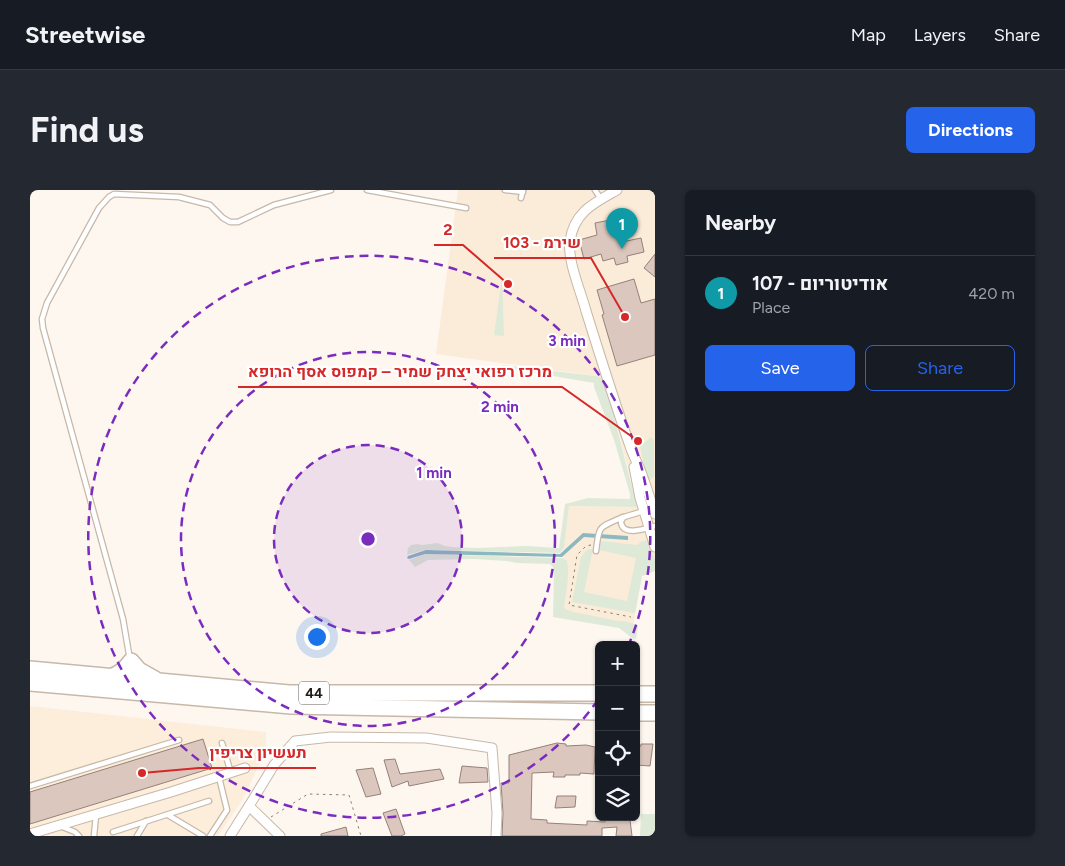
<!DOCTYPE html>
<html lang="en">
<head>
<meta charset="utf-8">
<style>
  :root { --surface:#171b24; --page:#242831; --text:#f1f3f6; --muted:#9ea1a6; --line:#363941; --accent:#2563eb }
  body { margin:0; font-family:Figtree,Heebo,sans-serif; background:var(--page); color:var(--text) }
  .controls { position:absolute; right:15px; bottom:15px; display:grid; overflow:hidden; border-radius:8px; box-shadow:0 1px 4px #0004 }
  .controls button { width:45px; height:45px; display:grid; place-items:center; padding:0; border:0; border-bottom:1px solid var(--line); background:var(--surface); color:var(--text); font:25px sans-serif }
  .you { position:absolute; left:286px; top:446px; width:18px; height:18px; margin:-12px; border:4px solid #fff; border-radius:50%; background:#1a73e8; box-shadow:0 0 0 8px #1a73e833 }
  .badge { display:grid; place-items:center; width:32px; height:32px; border-radius:50%; background:var(--accent); color:#fff; font-size:16px; font-weight:700 }
  .pin { position:absolute; translate:-50% -41px; filter:drop-shadow(0 1px 2px #0008) }
  .pin::after { content:''; position:absolute; top:26px; width:18px; height:15px; background:inherit; clip-path:polygon(0 0,100% 0,50% 100%) }
  .list { margin:0; padding:0; list-style:none }
  h2 { display:flex; justify-content:space-between; align-items:center; height:65px; margin:0; padding:0 20px; font-size:21px }
  h2 small { font-size:16px; font-weight:400; color:var(--muted) }
  .list li { display:grid; grid-template-columns:32px 1fr auto; gap:15px; align-items:center; box-sizing:border-box; height:75px; padding:0 20px; border-top:1px solid var(--line) }
  .list b { display:block; font-size:19px; white-space:nowrap }
  .list p { margin:0; font-size:16px; white-space:nowrap; color:var(--muted) }
  .list em { font-size:16px; font-style:normal; color:var(--muted) }
  .actions { display:flex; gap:10px; padding:15px 20px }
  .actions a { flex:1; padding:11px 0; border:1px solid var(--accent); border-radius:8px; text-align:center; font-size:18px; color:var(--accent) }
  .actions .main { background:var(--accent); color:#fff }
  .icon { flex:none; width:28px; height:28px; fill:none; stroke:currentColor; stroke-width:2; stroke-linecap:round; stroke-linejoin:round }
  .map { position:relative; flex:none; width:625px; height:646px; overflow:hidden; border-radius:8px }
  header { display:flex; align-items:center; gap:30px; box-sizing:border-box; height:70px; padding:0 25px; background:var(--surface); border-bottom:1px solid var(--line) }
  header strong { font-size:24px }
  nav { display:flex; gap:28px; margin-inline-start:auto; font-size:18px }
  .intro { display:flex; align-items:center; justify-content:space-between; box-sizing:border-box; height:120px; padding:0 30px }
  h1 { margin:0; font-size:35px }
  .button { padding:12px 22px; border-radius:8px; background:var(--accent); color:#fff; font-size:18px; font-weight:700 }
  main { display:flex; gap:30px; padding:0 30px }
  aside { flex:1; background:var(--surface); border-radius:8px; box-shadow:0 1px 4px #0004 }
  .map>svg:first-child { display:block }
</style>
</head>
<body>
<header>
<strong>Streetwise</strong>
<nav><a>Map</a><a>Layers</a><a>Share</a></nav>
</header>
<div class="intro"><h1>Find us</h1><a class="button">Directions</a></div>
<main>
<div class="map">
<svg width="625" height="646" viewBox="0 0 625 646">
  <rect width="100%" height="100%" fill="#fdf7f0"/>
  <polygon fill="#fdeddb" points="0,516 236,542 236,560 214,607 188,646 0,646"/>
  <polygon fill="#faecd8" points="428,0 625,0 625,381 612,386 603,436 525,427 539,316 608,317 574,187 406,164"/>
  <g fill="#deead7">
    <polygon points="472,87 474,146 464,145"/>
    <polygon points="473,175 574,187 607,317 539,316 534,358 530,363 395,360 377,365 378,358 381,355 387,354 392,355 407,353 415,356 422,357 447,358 496,356 529,358 535,314 558,308 600,309 600,304 584,250 564,197 564,193 470,177"/>
    <polygon points="621,247 624,250 624,286 618,292 610,256"/>
    <polygon points="618,350 625,370 625,381 612,386 605,423 542,412 551,367 558,359 563,359 554,402 597,411 606,368 569,360 571,351 607,355 612,351"/>
    <path d="M 395,364 L 532,368 L 537,371 C 540,386 536,401 534,417 L 535,419 L 543,422 L 588,431 C 594,431 602,432 608,436 L 606,449 L 602,448 L 589,438 L 523,427 L 524,382 L 523,377 L 520,374 L 487,373 L 476,371 L 445,369 L 398,370 L 385,377 L 379,370 Z"/>
    <polygon points="611,624 625,624 625,646 610,646"/>
  </g>
  <polygon fill="#8db8bf" points="553,343 598,346 598,350 554,347 532,367 395,364 379,369 377,368 378,366 396,360 530,364"/>
  <g fill="#dbc7bd" stroke="#948178">
    <polygon points="595,27 598,37 590,39 592,52 611,48 614,62 597,66 598,72 586,75 584,68 573,71 571,64 554,69 549,50 567,45 565,33"/>
    <polygon points="625,64 625,87 614,78"/>
    <polygon points="604,89 611,113 625,109 625,165 587,176 572,125 574,124 567,100"/>
    <polygon points="173,549 182,578 0,634 0,602"/>
    <polygon points="527,553 536,554 536,556 556,555 565,557 564,584 550,583 550,585 535,585 535,587 523,587 524,582 502,583 501,629 517,630 517,633 557,635 557,631 575,632 575,630 600,630 602,646 586,646 587,637 572,638 572,646 472,646 473,623 471,593 479,593 479,565"/>
    <polygon points="611,554 623,554 620,576 606,575 606,556 611,556"/>
    <polygon points="365,569 370,584 410,579 414,589 379,596 378,591 362,597 354,570"/>
    <polygon points="432,576 457,578 458,592 429,593"/>
    <polygon points="343,578 351,604 336,607 326,580"/>
    <polygon points="527,606 546,606 545,617 525,618"/>
    <polygon points="366,619 375,644 371,646 362,646 353,623"/>
    <polygon points="316,637 318,646 291,646 291,644"/>
  </g>
  <g fill="none" stroke-linecap="round" stroke-linejoin="round">
    <g stroke="#c7b8a9" stroke-width="7">
      <g id="service">
        <polyline points="337,0 436,18"/>
        <polyline points="475,0 493,2"/>
        <polyline points="565,0 571,9"/>
        <polyline points="491,8 493,0"/>
        <path d="M 614,321 L 594,327 L 591,331 C 591,347 615,339 625,336"/>
        <path d="M 566,361 C 569,334 569,338 593,327"/>
        <polyline points="100,470 93,429 13,138 12,129 17,113 69,18 79,7 84,4 149,7 180,15 193,28 200,32 208,32 244,15 301,0"/>
        <polyline points="192,553 201,583"/>
        <polyline points="0,596 149,550"/>
        <polyline points="138,625 173,646"/>
        <polyline points="30,636 45,642 49,646"/>
        <polyline points="83,642 179,611"/>
        <polyline points="64,646 66,625"/>
        <polyline points="107,646 116,631"/>
        <polyline points="180,646 197,620 189,587"/>
      </g>
    </g>
    <g stroke="#c7b8a9" stroke-width="11">
      <g id="minor">
        <path d="M 587,0 C 564,13 544,22 540,51 C 537,70 551,102 556,121 C 570,166 584,211 600,256 C 602,263 606,270 609,277 C 615,292 620,308 625,324"/>
        <polyline points="604,277 610,308 625,357"/>
        <polyline points="219,616 244,575 265,551 301,547 396,548 462,558 467,623 466,646"/>
        <polyline points="0,644 141,602 215,578"/>
        <polyline points="200,646 219,616 250,646"/>
      </g>
    </g>
    <g stroke="#c7b8a9" stroke-width="18">
      <g id="trunk">
        <polyline points="0,479 259,503 569,503"/>
        <path d="M 80,487 C 90,484 95,479 101,471 L 109,480 L 125,489"/>
        <polyline points="0,493 261,516 569,522"/>
        <polyline points="606,504 625,504"/>
        <polyline points="606,523 625,523"/>
      </g>
    </g>
    <g stroke="#847f78" stroke-width="1" stroke-dasharray="2.5 4" stroke-linecap="butt">
      <polyline points="561,355 556,356 547,365 539,415 601,427"/>
      <polyline points="241,627 278,604 319,605 331,646"/>
    </g>
    <use href="#service" stroke="#fff" stroke-width="4.5"/>
    <use href="#minor" stroke="#fff" stroke-width="9"/>
    <use href="#trunk" stroke="#fff" stroke-width="15"/>
  </g>
  <circle cx="338" cy="349" r="94" fill="#7b2cbf" fill-opacity=".12"/>
  <g fill="none" stroke="#7b2cbf" stroke-width="2.5" stroke-dasharray="9 6">
    <circle cx="338" cy="349" r="94"/>
    <circle cx="338" cy="349" r="187"/>
    <path d="M568 510A281 281 0 1 1 599 454"/>
  </g>
  <g text-anchor="middle" dominant-baseline="central" stroke-width="4.5" stroke-linejoin="round" paint-order="stroke">
    <rect fill="#fff" stroke="#635f5b" stroke-width="1" x="269" y="491.5" width="30" height="23" rx="4"/>
    <g font-size="14" font-weight="bold" fill="#201b15">
      <text x="284" y="503">44</text>
    </g>
  </g>
  <circle cx="338" cy="349" r="8" fill="#7b2cbf" stroke="#fff" stroke-width="2.5"/>
  <g font-size="15" text-anchor="middle" font-weight="bold" fill="#7b2cbf" stroke="#fff" stroke-width="4.5" stroke-linejoin="round" paint-order="stroke">
    <text x="537" y="156">3 min</text>
    <text x="470" y="222">2 min</text>
    <text x="404" y="288">1 min</text>
  </g>
  <path fill="none" stroke="#d62828" stroke-width="2" d="M478 94L433 55H404M595 127L561 68H464M608 251L532 197H208M112 583L169 578H286"/>
  <g fill="#d62828" stroke="#fff" stroke-width="2">
    <circle cx="478" cy="94" r="5"/>
    <circle cx="595" cy="127" r="5"/>
    <circle cx="608" cy="251" r="5"/>
    <circle cx="112" cy="583" r="5"/>
  </g>
  <g font-size="16" text-anchor="middle" font-weight="bold" fill="#d62828" stroke="#fff" stroke-width="4.5" stroke-linejoin="round" paint-order="stroke">
    <text x="418" y="45">2</text>
    <text x="512" y="58">103 - שירמ</text>
    <text x="370" y="187">מרכז רפואי יצחק שמיר – קמפוס אסף הרופא</text>
    <text x="228" y="568">תעשיון צריפין</text>
  </g>
</svg>
<div class="controls">
<button>+</button>
<button>−</button>
<button><svg class="icon" aria-label="locate" viewBox="0 0 24 24"><circle cx="12" cy="12" r="6"/><path d="M12 2v4M12 18v4M2 12h4M18 12h4"/></svg></button>
<button><svg class="icon" aria-label="layers" viewBox="0 0 24 24"><path d="M12 4l9 5-9 5-9-5zM3 14l9 5 9-5"/></svg></button>
</div>
<div class="you"></div>
<div class="pin badge" style="left:592px;top:59px;background:#0f9aa8">1</div>
</div>
<aside>
<h2>Nearby<small></small></h2>
<ul class="list">
<li><span class="badge" style="background:#0f9aa8">1</span><div><b>107 - אודיטוריום</b><p>Place</p></div><em>420 m</em></li>
</ul>
<div class="actions"><a class="main">Save</a><a>Share</a></div>
</aside>
</main>
</body>
</html>
